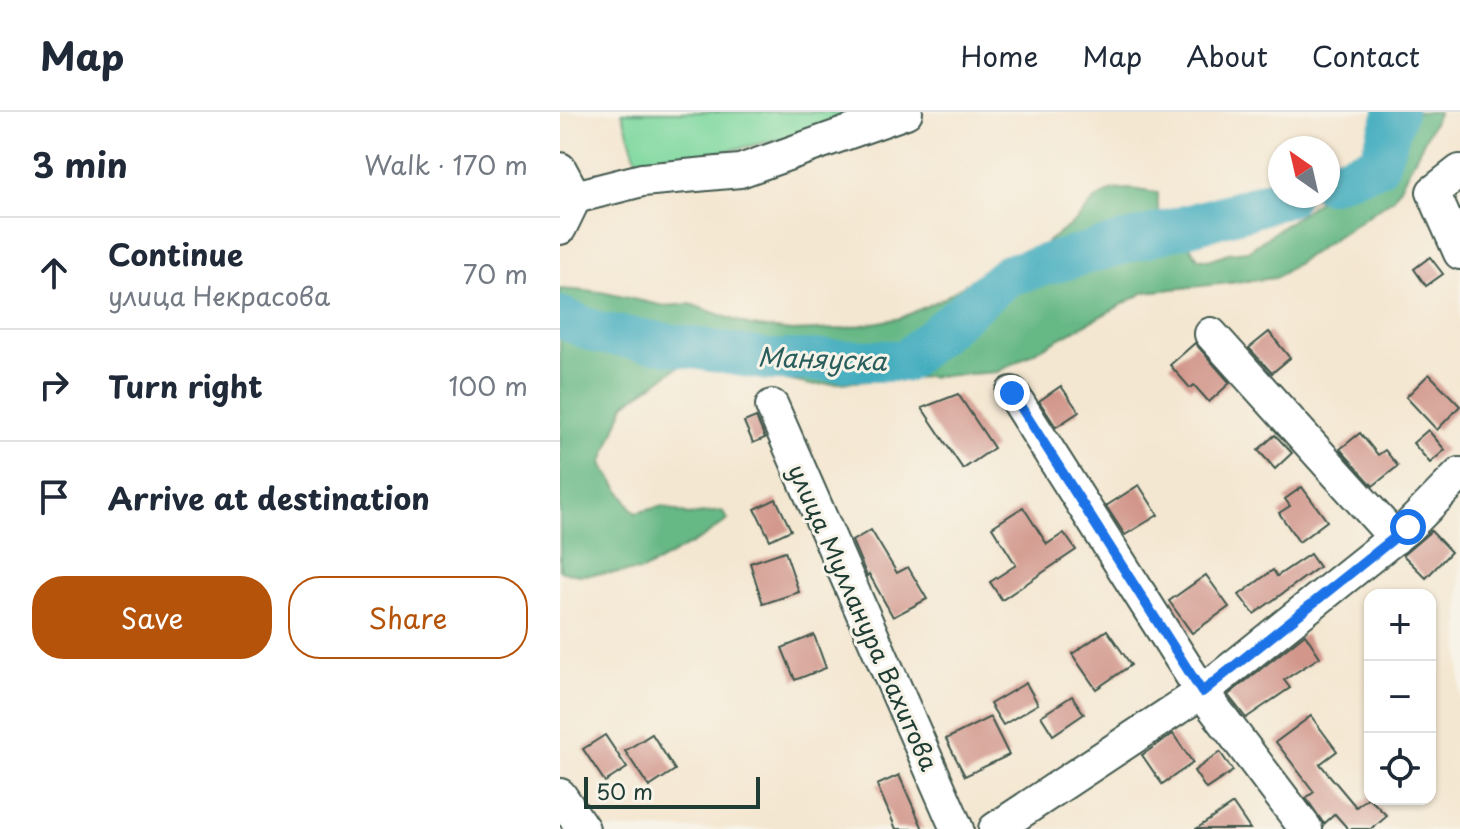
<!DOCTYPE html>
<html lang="en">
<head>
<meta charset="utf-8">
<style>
  :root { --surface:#fff; --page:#f2f2f3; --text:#1f2937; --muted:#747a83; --line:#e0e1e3; --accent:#b45309 }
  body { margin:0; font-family:"Playpen Sans",sans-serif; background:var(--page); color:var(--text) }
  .controls { position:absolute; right:24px; bottom:24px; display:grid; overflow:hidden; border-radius:16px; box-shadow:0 2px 6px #0004 }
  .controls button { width:72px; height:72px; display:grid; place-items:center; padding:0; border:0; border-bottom:2px solid var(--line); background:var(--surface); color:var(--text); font:40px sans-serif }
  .compass { position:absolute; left:708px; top:24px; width:72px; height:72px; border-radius:50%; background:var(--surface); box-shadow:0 2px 6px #0004; rotate:326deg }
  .scale { position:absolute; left:24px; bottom:20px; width:176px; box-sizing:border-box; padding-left:8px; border:4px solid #1f3d34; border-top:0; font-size:22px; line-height:28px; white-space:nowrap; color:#1f3d34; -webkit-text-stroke:6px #f7f3e8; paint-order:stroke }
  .stop { position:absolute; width:24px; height:24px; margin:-18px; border:6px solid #1a73e8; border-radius:50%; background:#fff }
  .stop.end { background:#1a73e8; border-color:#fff; box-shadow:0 2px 8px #0008 }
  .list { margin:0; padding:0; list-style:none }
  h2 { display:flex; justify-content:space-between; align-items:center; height:104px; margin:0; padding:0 32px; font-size:34px }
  h2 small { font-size:26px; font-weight:400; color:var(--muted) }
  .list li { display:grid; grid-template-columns:52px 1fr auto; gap:24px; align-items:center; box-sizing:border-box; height:112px; padding:0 32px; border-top:2px solid var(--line) }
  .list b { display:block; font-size:30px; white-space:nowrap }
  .list p { margin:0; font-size:26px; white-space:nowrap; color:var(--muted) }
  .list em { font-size:26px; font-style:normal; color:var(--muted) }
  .actions { display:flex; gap:16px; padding:24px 32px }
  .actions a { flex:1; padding:18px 0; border:2px solid var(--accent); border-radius:32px; text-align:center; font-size:28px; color:var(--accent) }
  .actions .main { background:var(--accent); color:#fff }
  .icon { flex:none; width:44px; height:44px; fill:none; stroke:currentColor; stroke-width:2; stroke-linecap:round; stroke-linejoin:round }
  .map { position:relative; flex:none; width:900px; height:717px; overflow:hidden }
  header { display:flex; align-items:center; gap:48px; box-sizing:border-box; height:112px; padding:0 40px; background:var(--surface); border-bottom:2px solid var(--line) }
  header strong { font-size:38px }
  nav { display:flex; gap:44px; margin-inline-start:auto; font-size:28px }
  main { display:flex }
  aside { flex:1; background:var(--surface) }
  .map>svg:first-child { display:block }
</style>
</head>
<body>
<header>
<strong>Map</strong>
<nav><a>Home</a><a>Map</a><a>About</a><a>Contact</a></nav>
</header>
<main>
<aside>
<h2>3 min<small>Walk · 170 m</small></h2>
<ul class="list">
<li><svg class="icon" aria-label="ahead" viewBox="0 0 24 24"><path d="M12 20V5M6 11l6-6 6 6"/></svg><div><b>Continue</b><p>улица Некрасова</p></div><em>70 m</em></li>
<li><svg class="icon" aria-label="right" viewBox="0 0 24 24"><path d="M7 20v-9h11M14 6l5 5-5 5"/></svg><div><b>Turn right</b></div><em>100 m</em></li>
<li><svg class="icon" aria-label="arrive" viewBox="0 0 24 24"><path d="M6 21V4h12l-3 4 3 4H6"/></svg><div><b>Arrive at destination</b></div></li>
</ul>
<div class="actions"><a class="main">Save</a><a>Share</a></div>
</aside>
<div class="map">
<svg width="900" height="717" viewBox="0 0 900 717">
  <rect width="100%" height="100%" fill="#f7f3e8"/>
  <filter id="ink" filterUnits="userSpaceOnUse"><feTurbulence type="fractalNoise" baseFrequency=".0125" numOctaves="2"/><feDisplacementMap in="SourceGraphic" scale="16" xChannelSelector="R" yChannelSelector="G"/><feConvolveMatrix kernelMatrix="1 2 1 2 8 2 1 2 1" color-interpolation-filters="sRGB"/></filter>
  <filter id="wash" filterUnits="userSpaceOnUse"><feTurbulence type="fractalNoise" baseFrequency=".006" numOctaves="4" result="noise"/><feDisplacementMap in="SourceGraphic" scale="32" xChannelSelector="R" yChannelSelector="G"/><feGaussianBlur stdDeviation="1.8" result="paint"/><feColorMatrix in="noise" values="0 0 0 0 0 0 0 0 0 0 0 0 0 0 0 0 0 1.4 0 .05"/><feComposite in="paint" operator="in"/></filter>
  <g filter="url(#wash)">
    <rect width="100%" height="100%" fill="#f4e7d1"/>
    <polygon fill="#7dd89e" stroke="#4e8a69" stroke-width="2" points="62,0 346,0 79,58"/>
    <path fill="#66b885" stroke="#427a5c" stroke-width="2" d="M 830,0 L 879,0 L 834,86 L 715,166 L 585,180 L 438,260 L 251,273 L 128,248 L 65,292 L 42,352 L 75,401 L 103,394 L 128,403 L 162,399 L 168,408 L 142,426 L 82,459 L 19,463 L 0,459 L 0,177 L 41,180 L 105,194 L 130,192 L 191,214 L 232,219 L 281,217 L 341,206 L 384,186 L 426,158 L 480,135 L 516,109 L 534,89 L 552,78 L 572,77 L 598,81 C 598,87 597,96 599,101 C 604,116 629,127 638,146 L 649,148 L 668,141 L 688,139 L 761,87 L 780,77 L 808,40 Z"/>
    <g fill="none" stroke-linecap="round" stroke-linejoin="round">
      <g stroke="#3facbe" stroke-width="42">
        <polyline points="768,70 818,53 836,0"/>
        <polyline points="0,205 38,221 209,248 345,249 448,163 684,98 727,84"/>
      </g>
    </g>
    <g id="blocks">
      <g fill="#d2968b">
        <polygon points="870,145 883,162 866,174 854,157"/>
        <polygon points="709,220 730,246 712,261 689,236"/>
        <polygon points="635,231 670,271 649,290 634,273 630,276 610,253"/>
        <polygon points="869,262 900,294 877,318 846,285"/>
        <polygon points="501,274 519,300 496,315 479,289"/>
        <polygon points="398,282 434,336 403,357 362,296"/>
        <polygon points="196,305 205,326 193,331 184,310"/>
        <polygon points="868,318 885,338 870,351 853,331"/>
        <polygon points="800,321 818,343 825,338 838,354 813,374 780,337"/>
        <polygon points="715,323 732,341 715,357 698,338"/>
        <polygon points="579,373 598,403 565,423 546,394"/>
        <polygon points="742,375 767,409 739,430 719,401 730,394 725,387"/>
        <polygon points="216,387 231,418 210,428 195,397"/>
        <polygon points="463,395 487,432 504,421 516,438 442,488 430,470 456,453 432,415"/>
        <polygon points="311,418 337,461 348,455 367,487 333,505 309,462 307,464 292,429"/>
        <polygon points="871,419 891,440 866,466 843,443"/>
        <polygon points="225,439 239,480 203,492 190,451"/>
        <polygon points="750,442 759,455 694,502 679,483 713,458 717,464"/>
        <polygon points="646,463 669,495 632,521 609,489"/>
        <polygon points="547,518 571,553 536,577 512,542"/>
        <polygon points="745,522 760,545 724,568 730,576 686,606 668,583"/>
        <polygon points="254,523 266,556 235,568 222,536"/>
        <polygon points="466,571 478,592 443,613 430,592"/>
        <polygon points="512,584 524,602 493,623 481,604"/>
        <polygon points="751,604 777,639 760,652 796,695 810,684 810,687 827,704 812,717 788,717 775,702 764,712 746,686 754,680 716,630"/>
        <polygon points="430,605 449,643 405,664 386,627"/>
        <polygon points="92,622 115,658 89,675 65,639"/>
        <polygon points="613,622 633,651 602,672 582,643"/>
        <polygon points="45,623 67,656 45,670 23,637"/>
        <polygon points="660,640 673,659 646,677 634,659"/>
        <polygon points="339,663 363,717 336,717 317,673"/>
        <polygon points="673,692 690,717 636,717"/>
      </g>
    </g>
  </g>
  <g filter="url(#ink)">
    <use href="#blocks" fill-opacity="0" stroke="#3f564c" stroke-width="2"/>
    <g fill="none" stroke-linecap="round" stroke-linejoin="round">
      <g stroke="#3f564c" stroke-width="36">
        <g id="minor">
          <polyline points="0,57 15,85"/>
          <polyline points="900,59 873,80 900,141"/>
          <polyline points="15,85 82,68 180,59 346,0"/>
          <polyline points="0,116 15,85"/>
          <polyline points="651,222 835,426"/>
          <polyline points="452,281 642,580 746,717"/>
          <polyline points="212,294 397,717"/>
          <polyline points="0,683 23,717"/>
          <polyline points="435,717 642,580 848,415 900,362"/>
        </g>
      </g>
      <use href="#minor" stroke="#fff" stroke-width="32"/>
    </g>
  </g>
  <g fill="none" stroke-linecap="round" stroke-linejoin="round" filter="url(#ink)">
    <polyline stroke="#1a73e8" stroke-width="10" points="452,281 642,580 848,415"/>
  </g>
  <g text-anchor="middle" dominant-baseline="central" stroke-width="6" stroke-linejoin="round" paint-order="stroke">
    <g font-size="24" fill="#1f3d34" stroke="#f7f3e8">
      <text transform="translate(304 505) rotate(66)">улица Мулланура Вахитова</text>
    </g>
    <g font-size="26" font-style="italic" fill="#295e5d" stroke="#f7f3e8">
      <text transform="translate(262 246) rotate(2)">Маняуска</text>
    </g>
  </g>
</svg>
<div class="controls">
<button>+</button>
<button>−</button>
<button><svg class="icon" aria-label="locate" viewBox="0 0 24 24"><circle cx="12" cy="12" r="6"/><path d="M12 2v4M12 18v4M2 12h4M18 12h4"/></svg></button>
</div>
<svg class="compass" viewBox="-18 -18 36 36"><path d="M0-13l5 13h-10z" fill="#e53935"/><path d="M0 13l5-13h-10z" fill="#747a83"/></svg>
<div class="scale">50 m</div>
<div class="stop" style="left:848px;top:415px"></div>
<div class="stop end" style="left:452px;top:281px"></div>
</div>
</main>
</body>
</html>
